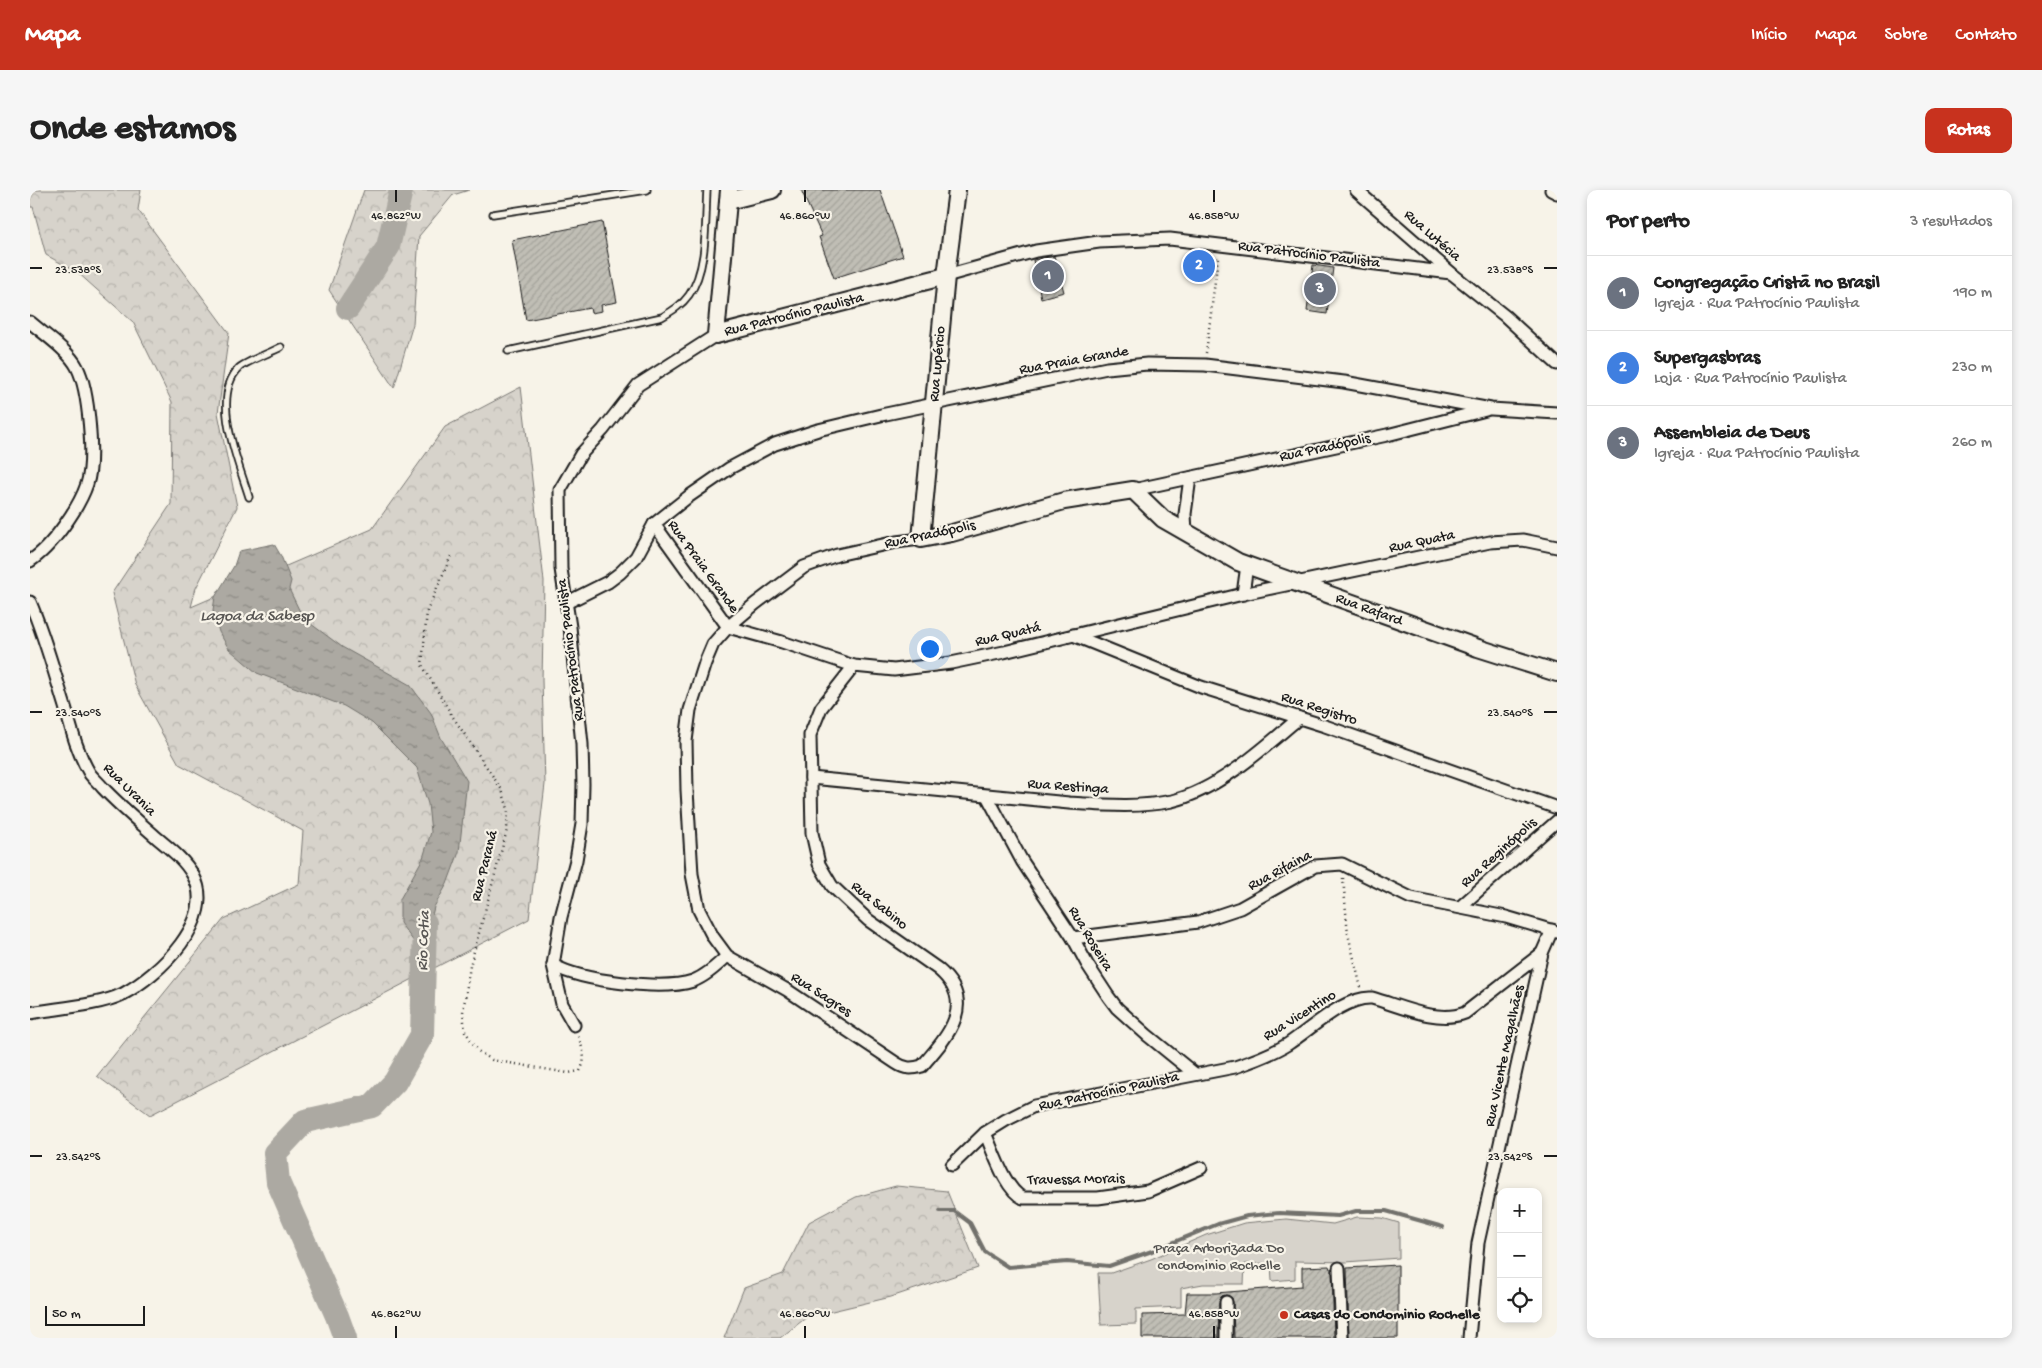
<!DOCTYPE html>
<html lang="pt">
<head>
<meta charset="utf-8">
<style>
  :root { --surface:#fff; --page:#f6f6f6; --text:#222; --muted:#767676; --line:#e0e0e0; --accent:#c8321e }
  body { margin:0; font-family:"Gochi Hand",sans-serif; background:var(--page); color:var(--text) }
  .controls { position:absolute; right:15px; bottom:15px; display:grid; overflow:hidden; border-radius:10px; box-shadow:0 2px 8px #0003 }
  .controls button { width:45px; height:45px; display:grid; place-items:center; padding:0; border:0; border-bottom:1px solid var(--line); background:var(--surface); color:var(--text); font:25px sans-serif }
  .scale { position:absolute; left:15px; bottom:12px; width:100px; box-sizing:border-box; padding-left:5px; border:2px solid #1c1c1c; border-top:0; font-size:14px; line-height:18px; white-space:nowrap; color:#1c1c1c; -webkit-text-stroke:4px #f7f3e8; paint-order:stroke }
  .you { position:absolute; left:899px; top:458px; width:18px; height:18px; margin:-12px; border:4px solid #fff; border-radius:50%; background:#1a73e8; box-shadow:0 0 0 8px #1a73e833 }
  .badge { display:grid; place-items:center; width:32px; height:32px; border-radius:50%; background:var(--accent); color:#fff; font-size:16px; font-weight:700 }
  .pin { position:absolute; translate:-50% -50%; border:2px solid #fff; box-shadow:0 1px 5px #0006 }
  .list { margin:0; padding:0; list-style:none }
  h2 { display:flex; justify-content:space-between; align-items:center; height:65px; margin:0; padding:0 20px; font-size:21px }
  h2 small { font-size:16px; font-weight:400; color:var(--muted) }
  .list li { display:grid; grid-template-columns:32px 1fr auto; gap:15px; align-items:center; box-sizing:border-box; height:75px; padding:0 20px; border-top:1px solid var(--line) }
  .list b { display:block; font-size:19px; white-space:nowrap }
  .list p { margin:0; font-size:16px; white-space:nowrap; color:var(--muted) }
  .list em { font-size:16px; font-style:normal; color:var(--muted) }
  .icon { flex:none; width:28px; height:28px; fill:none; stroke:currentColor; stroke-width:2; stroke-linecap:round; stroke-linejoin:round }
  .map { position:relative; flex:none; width:1527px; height:1148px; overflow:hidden; border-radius:10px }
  header { display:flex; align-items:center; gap:30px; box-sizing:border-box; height:70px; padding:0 25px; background:var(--accent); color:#fff }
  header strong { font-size:24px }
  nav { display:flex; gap:28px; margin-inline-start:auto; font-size:18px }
  .intro { display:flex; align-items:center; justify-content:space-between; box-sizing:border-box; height:120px; padding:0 30px }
  h1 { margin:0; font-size:35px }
  .button { padding:12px 22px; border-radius:10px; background:var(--accent); color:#fff; font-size:18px; font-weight:700 }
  main { display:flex; gap:30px; padding:0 30px }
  aside { flex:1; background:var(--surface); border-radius:10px; box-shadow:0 2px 8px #0003 }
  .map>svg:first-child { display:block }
</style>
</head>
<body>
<header>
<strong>Mapa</strong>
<nav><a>Início</a><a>Mapa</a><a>Sobre</a><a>Contato</a></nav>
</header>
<div class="intro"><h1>Onde estamos</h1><a class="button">Rotas</a></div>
<main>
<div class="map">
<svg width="1527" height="1148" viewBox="0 0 1527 1148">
  <defs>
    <pattern id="forest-crowns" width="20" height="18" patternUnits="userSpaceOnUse" patternTransform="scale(1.25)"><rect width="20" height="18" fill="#d7d3cb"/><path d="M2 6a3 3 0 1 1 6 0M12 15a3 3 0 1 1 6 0" fill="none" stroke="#b8b5ae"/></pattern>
    <pattern id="water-ripples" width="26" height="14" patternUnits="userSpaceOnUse" patternTransform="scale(1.25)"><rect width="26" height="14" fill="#aca9a2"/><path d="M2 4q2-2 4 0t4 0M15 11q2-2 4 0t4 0" fill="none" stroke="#8b8983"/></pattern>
    <pattern id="building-hatch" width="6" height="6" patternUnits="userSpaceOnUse" patternTransform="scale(1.25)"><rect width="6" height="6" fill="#c0beb5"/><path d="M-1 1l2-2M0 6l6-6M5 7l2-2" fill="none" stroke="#a4a39b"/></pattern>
  </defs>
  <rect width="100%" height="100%" fill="#f7f3e8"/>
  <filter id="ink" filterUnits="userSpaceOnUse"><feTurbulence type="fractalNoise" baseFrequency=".02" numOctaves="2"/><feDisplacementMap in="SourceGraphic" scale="10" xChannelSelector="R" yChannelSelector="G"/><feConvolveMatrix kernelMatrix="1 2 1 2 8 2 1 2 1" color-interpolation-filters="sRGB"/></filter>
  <g filter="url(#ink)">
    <polygon fill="#d7d3cb" stroke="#7a7874" points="1327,1027 1352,1028 1369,1033 1369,1068 1316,1072 1265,1071 1265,1089 1242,1091 1241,1073 1215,1074 1214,1094 1173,1094 1151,1098 1151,1117 1106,1119 1106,1134 1071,1135 1068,1083 1081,1083 1121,1069 1176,1045 1214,1033 1256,1029 1303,1034"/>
    <g fill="url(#forest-crowns)" stroke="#7a7874">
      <polygon points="0,0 111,0 108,20 199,143 188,223 207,317 166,398 161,417 342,339 415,237 491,197 514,391 512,490 515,594 499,729 120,925 67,886 194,729 269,694 273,641 149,574 105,495 82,403 141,314 142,212 103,132 47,82 16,65 3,17 0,17"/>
      <polygon points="334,0 439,0 423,5 389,46 383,134 364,198 299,100"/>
      <polygon points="866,996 917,1001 948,1078 861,1107 777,1127 750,1148 694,1148 714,1098 753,1084 779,1032 826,1007"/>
    </g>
    <polygon fill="url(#water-ripples)" stroke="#72716c" points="244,354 251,366 261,391 259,399 273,428 312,457 380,495 401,523 411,548 437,591 429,662 417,694 404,717 393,764 370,733 370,709 393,668 401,642 398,614 387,578 342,533 314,516 227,483 199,459 189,442 183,420 185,407 204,376 209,361"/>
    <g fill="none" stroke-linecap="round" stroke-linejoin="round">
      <polyline stroke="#72716c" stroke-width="4" points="910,1021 924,1021 940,1033 955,1062 978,1077 1037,1072 1079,1076 1122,1061 1188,1034 1217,1026 1249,1023 1308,1026 1326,1021 1356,1021 1413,1037"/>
      <g stroke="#aca9a2" stroke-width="24">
        <polyline points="318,118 358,57 371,0"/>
        <polyline points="315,1148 307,1126 248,992 245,963 275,931 342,916 365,892 392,845 395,733"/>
      </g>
    </g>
    <g fill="url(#building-hatch)" stroke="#1c1c1c">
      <polygon points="771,0 850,0 873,66 804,88 789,47 792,46"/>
      <polygon points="572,32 587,112 571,115 572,121 561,123 560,118 496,130 482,50"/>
      <polygon points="1024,66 1034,102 1011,108 1003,70"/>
      <polygon points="1283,75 1303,78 1297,124 1277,121"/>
      <polygon points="1368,1075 1368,1148 1319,1148 1317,1078"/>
      <polygon points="1299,1076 1300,1079 1302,1079 1304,1148 1204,1148 1203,1112 1202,1108 1196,1105 1192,1106 1189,1112 1188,1148 1112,1148 1112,1125 1155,1124 1157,1103 1186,1103 1272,1096 1272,1077"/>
    </g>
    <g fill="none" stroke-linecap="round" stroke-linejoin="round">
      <g stroke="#1c1c1c" stroke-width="9">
        <g id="lane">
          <polyline points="463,24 617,0"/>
          <path d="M 478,161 L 632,127 C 642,121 652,115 659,105 C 678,79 675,32 677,0"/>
          <path d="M 219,307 C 209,274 180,207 209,178 C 215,172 242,162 251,157"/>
        </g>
      </g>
      <g stroke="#1c1c1c" stroke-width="15">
        <g id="street">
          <polyline points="1326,0 1421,83 1475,126 1527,174"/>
          <polyline points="1521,0 1527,3"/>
          <polyline points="916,86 1006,61 1069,52 1140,49 1421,83"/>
          <path d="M 0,132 C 14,144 39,161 47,177 C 59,200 65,270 57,294 C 49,318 21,358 0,371"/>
          <polyline points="1103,300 1357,245 1456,220"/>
          <polyline points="624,334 698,437 752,452 824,476 864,480 921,473 974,462 1213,404 1460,352 1493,350 1527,357"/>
          <polyline points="1156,343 1155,324 1160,288"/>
          <polyline points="1213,404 1217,375"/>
          <path d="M 0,412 C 15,447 25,485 36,520 C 42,542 48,564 60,584 C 64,589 69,593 73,598 C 89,615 108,631 126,647 C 139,658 154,669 163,685 C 188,729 129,785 93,804 C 68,816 28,818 0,823"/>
          <polyline points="536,413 578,392 590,383 606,367 624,334 658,307 700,278 745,254 788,240 851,225 1077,178 1117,174 1175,175 1314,192 1461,219 1527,223"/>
          <polyline points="1043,445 1171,497 1295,536 1527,618"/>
          <path d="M 824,476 L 791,518 L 780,545 L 782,643 L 789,674 L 802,696 L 838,730 L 908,779 C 948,813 918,846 892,876 C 882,879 875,879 866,873 L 757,800 L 697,766 L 683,747 L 669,720 L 662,684 L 657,600 L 656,551 L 660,520 L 675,473 L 683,454 L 698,437 L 725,414 L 774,377 L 807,365 L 866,352 L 891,349"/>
          <path d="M 781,588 L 1039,613 C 1073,615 1109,618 1142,611 C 1188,600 1234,558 1269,528"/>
          <polyline points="957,606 992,671 1043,748 1057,774 1078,806 1087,818 1117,845 1165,884"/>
          <polyline points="1430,717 1527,631"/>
          <polyline points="1043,748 1168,732 1210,718 1285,676 1312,674 1381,708 1476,727 1527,742"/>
          <path d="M 523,775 C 551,791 632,801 663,791 C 676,786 687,776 697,766"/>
          <polyline points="544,835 532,814 523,775 531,727 546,670 552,634 553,594 552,554 540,437 531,379 530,300 551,264 573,240 608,195 686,145"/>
          <path d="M 955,943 C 963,960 975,1000 993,1008 L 1068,1008 L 1118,1001 L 1171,978"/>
          <path d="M 922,975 L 955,943 L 976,930 L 1004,916 L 1205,877 C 1223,871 1242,864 1258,854 C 1281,839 1315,806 1342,808 C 1370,816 1407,834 1435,823 L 1512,763"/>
          <polyline points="1309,1078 1312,1148"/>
          <polyline points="1196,1112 1196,1148"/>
          <polyline points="1439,1148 1448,1053 1512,763 1522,740"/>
        </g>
      </g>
      <g stroke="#1c1c1c" stroke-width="20">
        <g id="secondary">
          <polyline points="699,0 686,145 916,86"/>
          <polyline points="927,0 916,86 891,349 922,343 1034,311 1103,300 1133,329 1208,372 1448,458 1527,483"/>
          <polyline points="698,11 742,0"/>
        </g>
      </g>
      <g stroke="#1c1c1c" stroke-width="2.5" stroke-dasharray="1 4" stroke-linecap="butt">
        <polyline points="1176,163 1188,67"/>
        <path d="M 421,366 L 397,421 L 392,475 L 423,527 L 472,600 L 478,619 L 477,640 L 440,776 L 433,822 L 435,841 L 448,861 L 462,870 L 538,883 L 550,881 C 557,868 553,860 548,846"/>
        <polyline points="1313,688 1318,744 1331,798"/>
      </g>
      <use href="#lane" stroke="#f7f3e8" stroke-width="5.5"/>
      <use href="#street" stroke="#f7f3e8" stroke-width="11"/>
      <use href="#secondary" stroke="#f7f3e8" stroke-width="16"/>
    </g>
  </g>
  <path fill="none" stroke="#1c1c1c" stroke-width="2" d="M 366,0 L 366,12M 775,0 L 775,12M 1184,0 L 1184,12M 0,78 L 12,78M 1514,78 L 1527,78M 0,522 L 12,522M 1514,522 L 1527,522M 0,966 L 12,966M 1514,966 L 1527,966M 366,1136 L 366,1148M 775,1136 L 775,1148M 1184,1136 L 1184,1148"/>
  <circle fill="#c8321e" stroke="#f7f3e8" stroke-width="2" cx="1254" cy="1125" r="5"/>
  <g text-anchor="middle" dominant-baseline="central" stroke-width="4.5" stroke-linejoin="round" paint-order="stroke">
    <g font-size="15" fill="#1c1c1c" stroke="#f7f3e8">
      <text transform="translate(1402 46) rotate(41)">Rua Lutécia</text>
      <text transform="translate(1279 65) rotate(7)">Rua Patrocínio Paulista</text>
      <text transform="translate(764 125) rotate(-14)">Rua Patrocínio Paulista</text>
      <text transform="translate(1044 171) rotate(-10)">Rua Praia Grande</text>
      <text transform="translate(908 174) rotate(-85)">Rua Lupércio</text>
      <text transform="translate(1295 258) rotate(-12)">Rua Pradópolis</text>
      <text transform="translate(900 345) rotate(-12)">Rua Pradópolis</text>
      <text transform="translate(1392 352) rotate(-12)">Rua Quata</text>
      <text transform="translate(673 377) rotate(54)">Rua Praia Grande</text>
      <text transform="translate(1339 420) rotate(20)">Rua Rafard</text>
      <text transform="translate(978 445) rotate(-13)">Rua Quatá</text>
      <text transform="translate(541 460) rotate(-97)">Rua Patrocínio Paulista</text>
      <text transform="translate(1289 519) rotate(18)">Rua Registro</text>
      <text transform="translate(1038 597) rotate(4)">Rua Restinga</text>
      <text transform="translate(99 600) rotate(45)">Rua Urania</text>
      <text transform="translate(1469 663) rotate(-42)">Rua Reginópolis</text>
      <text transform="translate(455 676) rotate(-76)">Rua Paraná</text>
      <text transform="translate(1250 681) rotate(-28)">Rua Rifaina</text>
      <text transform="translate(849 716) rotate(39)">Rua Sabino</text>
      <text transform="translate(1060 749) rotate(59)">Rua Roseira</text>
      <text transform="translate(791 805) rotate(33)">Rua Sagres</text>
      <text transform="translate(1270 826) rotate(-32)">Rua Vicentino</text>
      <text transform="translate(1475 866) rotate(-78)">Rua Vicente Magalhães</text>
      <text transform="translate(1079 902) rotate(-12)">Rua Patrocínio Paulista</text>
      <text transform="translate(1046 990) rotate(-1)">Travessa Morais</text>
    </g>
    <g font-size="15" fill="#545351" stroke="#f7f3e8">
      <text x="1189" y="1059">Praça Arborizada Do<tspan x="1189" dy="17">condominio Rochelle</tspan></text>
    </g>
    <g font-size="15" font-weight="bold" fill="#1c1c1c" stroke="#f7f3e8" text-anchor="start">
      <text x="1264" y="1125">Casas do Condominio Rochelle</text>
    </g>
    <g font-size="16" font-style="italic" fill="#565452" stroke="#f7f3e8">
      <text x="227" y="427">Lagoa da Sabesp</text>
      <text transform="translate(395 751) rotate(-88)">Rio Cotia</text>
    </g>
  </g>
  <g font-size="12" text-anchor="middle" fill="#1c1c1c" stroke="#f7f3e8" stroke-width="4.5" stroke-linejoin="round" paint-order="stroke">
    <text x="366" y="29">46.862°W</text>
    <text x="775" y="29">46.860°W</text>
    <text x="1184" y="29">46.858°W</text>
    <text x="48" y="83">23.538°S</text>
    <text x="1480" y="83">23.538°S</text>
    <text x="48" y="526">23.540°S</text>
    <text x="1480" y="526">23.540°S</text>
    <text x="48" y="970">23.542°S</text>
    <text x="1480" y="970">23.542°S</text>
    <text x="366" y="1127">46.862°W</text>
    <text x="775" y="1127">46.860°W</text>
    <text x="1184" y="1127">46.858°W</text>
  </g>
</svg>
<div class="controls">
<button>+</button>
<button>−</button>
<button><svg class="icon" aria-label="locate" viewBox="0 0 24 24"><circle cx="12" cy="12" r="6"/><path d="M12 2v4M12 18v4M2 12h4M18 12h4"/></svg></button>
</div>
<div class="scale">50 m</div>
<div class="you"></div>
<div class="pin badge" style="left:1018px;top:86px;background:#6b7280">1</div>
<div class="pin badge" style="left:1169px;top:76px;background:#3f7fe0">2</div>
<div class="pin badge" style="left:1290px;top:99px;background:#6b7280">3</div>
</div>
<aside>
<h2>Por perto<small>3 resultados</small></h2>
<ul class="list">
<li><span class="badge" style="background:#6b7280">1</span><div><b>Congregação Cristã no Brasil</b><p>Igreja · Rua Patrocínio Paulista</p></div><em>190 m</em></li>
<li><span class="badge" style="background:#3f7fe0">2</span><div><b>Supergasbras</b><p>Loja · Rua Patrocínio Paulista</p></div><em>230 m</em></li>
<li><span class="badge" style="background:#6b7280">3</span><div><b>Assembleia de Deus</b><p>Igreja · Rua Patrocínio Paulista</p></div><em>260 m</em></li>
</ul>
</aside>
</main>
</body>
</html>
